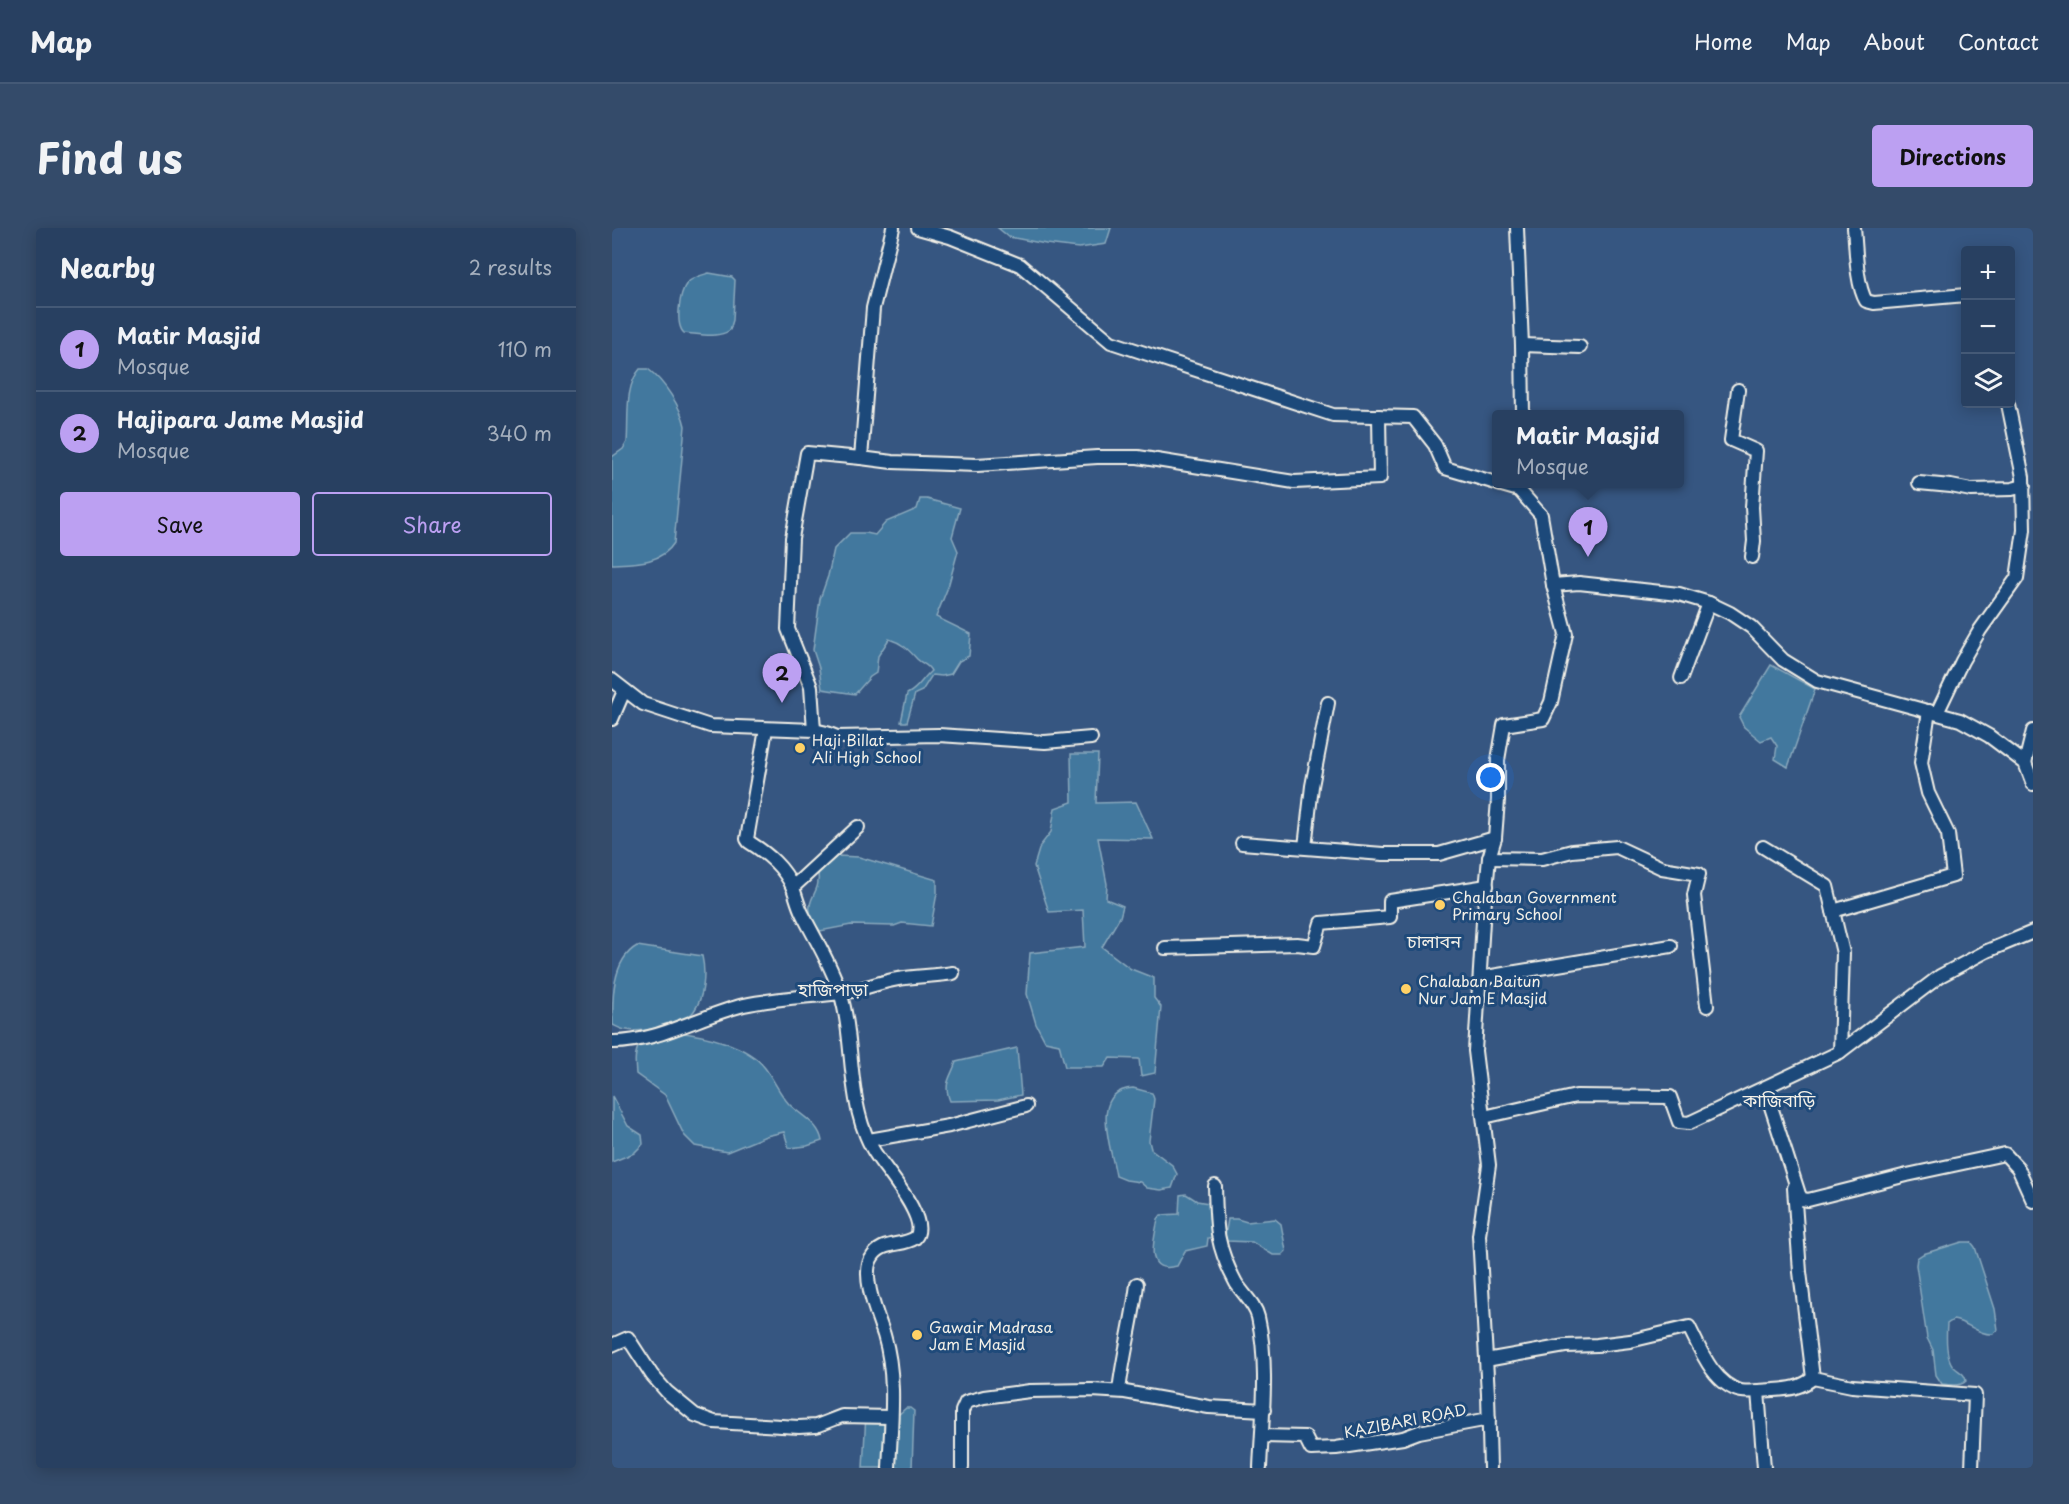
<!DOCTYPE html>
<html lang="en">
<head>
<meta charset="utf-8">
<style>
  :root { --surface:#284061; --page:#344b6a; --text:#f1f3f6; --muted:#a5afbd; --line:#445976; --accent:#bca0f2 }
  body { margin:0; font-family:"Playpen Sans","Noto Sans Bengali",sans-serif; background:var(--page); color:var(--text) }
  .controls { position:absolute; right:18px; top:18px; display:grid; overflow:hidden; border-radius:6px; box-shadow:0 3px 15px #0003 }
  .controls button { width:54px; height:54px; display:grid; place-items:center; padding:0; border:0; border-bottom:2px solid var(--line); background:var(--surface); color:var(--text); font:30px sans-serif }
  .you { position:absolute; left:879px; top:550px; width:21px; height:21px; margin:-15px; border:4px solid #fff; border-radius:50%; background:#1a73e8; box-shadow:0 0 0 9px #1a73e833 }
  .badge { display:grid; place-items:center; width:39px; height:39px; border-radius:50%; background:var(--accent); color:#111; font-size:20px; font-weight:700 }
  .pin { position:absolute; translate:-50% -50px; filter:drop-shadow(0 2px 3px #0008) }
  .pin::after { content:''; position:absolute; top:32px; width:21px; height:18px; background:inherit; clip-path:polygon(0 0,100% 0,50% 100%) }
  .popup { position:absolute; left:880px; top:182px; width:192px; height:78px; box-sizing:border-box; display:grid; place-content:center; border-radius:6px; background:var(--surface); filter:drop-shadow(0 2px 4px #0005); font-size:20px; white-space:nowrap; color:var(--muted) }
  .popup b { font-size:22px; color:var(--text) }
  .popup::after { content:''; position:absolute; left:50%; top:100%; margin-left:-12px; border:12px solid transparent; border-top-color:var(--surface) }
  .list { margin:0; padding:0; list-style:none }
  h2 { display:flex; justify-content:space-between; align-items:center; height:78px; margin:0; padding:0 24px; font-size:26px }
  h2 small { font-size:20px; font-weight:400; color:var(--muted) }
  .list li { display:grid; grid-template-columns:39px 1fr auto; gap:18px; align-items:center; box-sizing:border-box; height:84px; padding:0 24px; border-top:2px solid var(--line) }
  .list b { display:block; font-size:22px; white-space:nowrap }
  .list p { margin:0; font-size:20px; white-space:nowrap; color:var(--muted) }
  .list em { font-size:20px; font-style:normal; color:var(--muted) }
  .actions { display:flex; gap:12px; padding:18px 24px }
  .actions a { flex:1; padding:14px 0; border:2px solid var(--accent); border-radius:6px; text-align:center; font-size:21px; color:var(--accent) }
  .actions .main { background:var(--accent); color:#111 }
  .icon { flex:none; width:33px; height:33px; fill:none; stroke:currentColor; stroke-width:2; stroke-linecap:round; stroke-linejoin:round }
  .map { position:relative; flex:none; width:1421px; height:1240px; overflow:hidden; border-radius:6px }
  header { display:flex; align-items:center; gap:36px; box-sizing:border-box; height:84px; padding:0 30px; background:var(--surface); border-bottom:2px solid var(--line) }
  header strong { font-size:28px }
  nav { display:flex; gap:33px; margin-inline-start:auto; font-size:21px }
  .intro { display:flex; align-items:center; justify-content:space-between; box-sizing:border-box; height:144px; padding:0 36px }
  h1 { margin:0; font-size:42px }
  .button { padding:15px 27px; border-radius:6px; background:var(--accent); color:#111; font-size:21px; font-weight:700 }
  main { display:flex; gap:36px; padding:0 36px }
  aside { flex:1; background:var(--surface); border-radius:6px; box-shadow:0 3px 15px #0003 }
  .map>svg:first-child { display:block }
</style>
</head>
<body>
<header>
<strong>Map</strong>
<nav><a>Home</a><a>Map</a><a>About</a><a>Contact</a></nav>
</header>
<div class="intro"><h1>Find us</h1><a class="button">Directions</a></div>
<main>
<aside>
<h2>Nearby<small>2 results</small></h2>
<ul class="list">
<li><span class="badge">1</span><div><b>Matir Masjid</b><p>Mosque</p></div><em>110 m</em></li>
<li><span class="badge">2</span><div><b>Hajipara Jame Masjid</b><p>Mosque</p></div><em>340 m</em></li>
</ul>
<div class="actions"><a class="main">Save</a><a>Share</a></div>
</aside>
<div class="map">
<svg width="1421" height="1240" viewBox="0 0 1421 1240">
  <rect width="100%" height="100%" fill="#365681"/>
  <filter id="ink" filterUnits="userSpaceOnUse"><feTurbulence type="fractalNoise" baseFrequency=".0167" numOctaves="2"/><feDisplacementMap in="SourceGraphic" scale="12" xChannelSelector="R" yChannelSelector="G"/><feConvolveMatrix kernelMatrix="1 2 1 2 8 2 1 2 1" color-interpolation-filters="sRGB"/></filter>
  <g filter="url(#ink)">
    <g fill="#42789e" stroke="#89a8bc" stroke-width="1.5">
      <polygon points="386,0 499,0 494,16 467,20 434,16 397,9"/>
      <path d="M 97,45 L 120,49 L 123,52 L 121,92 L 118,102 C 106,111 87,106 72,105 C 63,97 67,65 75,55 C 81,49 90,47 97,45 Z"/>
      <path d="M 28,141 L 36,141 C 52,153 69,179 73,198 L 62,315 C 49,336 22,335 0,336 L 0,229 L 11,221 L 15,214 C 17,191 12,159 28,141 Z"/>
      <path d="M 308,271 L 315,271 L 348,280 L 340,309 L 346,323 L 336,359 L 324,389 L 359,406 L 357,428 L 347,433 L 339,446 L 330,448 L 320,447 L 310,463 L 303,466 L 295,494 L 289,494 L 295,466 C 306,461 310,451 319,443 C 316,436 310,436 305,431 C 296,421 290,415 277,411 L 266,428 L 264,445 L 258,449 L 243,466 L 210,461 L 207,440 L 201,422 L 208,371 L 216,348 L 222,321 L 238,305 L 254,305 L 263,307 L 274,294 L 305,281 Z"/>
      <polygon points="1159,437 1203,461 1176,539 1163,531 1165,518 1159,509 1149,513 1132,499 1127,489"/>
      <polygon points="459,526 486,526 484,575 524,574 541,611 486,610 495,656 494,671 511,678 508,689 490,719 519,741 542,750 542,770 549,779 543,845 529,848 527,831 498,830 492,839 453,839 447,816 433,813 424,796 415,766 418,725 473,719 471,682 437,684 422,638 428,618 439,604 443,580 460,574"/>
      <path d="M 225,628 L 247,629 L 325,652 L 325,665 L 319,698 L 290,695 L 282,698 L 239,697 L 208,703 C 184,671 210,671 206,644 Z"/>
      <path d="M 25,718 L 90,728 C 94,745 92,769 82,783 C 73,796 30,805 15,802 C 10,802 5,799 1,797 C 0,772 0,732 25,718 Z"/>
      <path d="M 64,804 C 93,807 136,817 153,840 C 162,852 167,865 177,876 C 189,888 207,895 210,913 L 195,918 L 177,920 L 172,904 L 154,908 L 115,924 L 83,918 L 72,907 L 53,867 L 24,846 C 23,835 22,825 28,815 Z"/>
      <path d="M 405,820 L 409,867 L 386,872 L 338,873 C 331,855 338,851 344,834 Z"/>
      <path d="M 521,860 L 540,865 L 542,871 L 537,913 L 539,921 L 560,937 L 565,946 L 560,960 L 549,962 L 535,960 L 528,954 L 514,952 L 504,948 C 500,921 476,863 521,860 Z"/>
      <polygon points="0,868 16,898 30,907 31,916 22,925 0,934"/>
      <path d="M 574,966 L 585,973 L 602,976 L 604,1009 L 596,1010 L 595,1018 L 573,1023 L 565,1038 C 531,1047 542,1012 546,991 L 549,987 L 567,986 L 568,967 Z"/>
      <polygon points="616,991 625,991 635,994 663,991 669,996 674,1023 670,1027 661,1027 640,1014 615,1013 613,1008"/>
      <path d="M 1350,1014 L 1359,1014 L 1363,1019 L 1383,1081 L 1386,1102 L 1381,1106 C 1366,1107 1356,1094 1341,1092 L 1335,1096 C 1334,1109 1333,1130 1342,1139 C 1347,1144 1353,1145 1354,1153 C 1348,1159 1338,1157 1330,1156 L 1324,1147 L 1321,1122 L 1315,1110 L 1304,1037 L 1305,1030 L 1311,1026 Z"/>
      <polygon points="294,1180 298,1180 302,1183 300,1240 251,1240 254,1186 285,1188"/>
    </g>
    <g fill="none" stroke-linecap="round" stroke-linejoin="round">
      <g stroke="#f4f1e8" stroke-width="16">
        <g id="street">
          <polyline points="306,0 338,9 408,37 499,114 721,187 801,189 823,217 833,240 884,255"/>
          <polyline points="905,0 910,117 911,186"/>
          <path d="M 1242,0 C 1244,20 1244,56 1254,73 L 1262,75 L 1354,67"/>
          <polyline points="910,117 968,119"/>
          <polyline points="1126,162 1119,212 1144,223 1140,279 1142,313 1140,329"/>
          <polyline points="249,230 280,234 365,237 485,229 526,229 682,254 768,250 767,188"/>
          <polyline points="1307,255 1339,258 1359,262 1400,261 1412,258"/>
          <polyline points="886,256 907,262 929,287 941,357 967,355 1067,366 1097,375 1118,385 1139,399 1171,432 1205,453 1348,492 1377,508 1413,535 1421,556"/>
          <polyline points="1069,450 1097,375"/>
          <polyline points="0,452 31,476 98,498 202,502 199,459 176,401 180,310 195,225 249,230 261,80 281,0"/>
          <polyline points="1325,485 1350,433 1368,402 1405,350 1412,302 1411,249 1396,176"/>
          <polyline points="0,491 12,463"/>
          <path d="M 154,501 L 135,611 L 137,614 C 156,626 172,639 181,660 C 184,668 186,677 190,685 C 203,711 219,736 228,764 C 240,802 237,847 247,886 C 250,899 257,917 265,928 C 275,944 319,993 303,1010 C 289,1019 269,1012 259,1031 C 249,1049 266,1089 272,1107 C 285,1150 279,1196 277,1240"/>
          <polyline points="202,502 215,505 225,509 327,507 433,514 479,510"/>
          <polyline points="1413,535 1421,503"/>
          <polyline points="630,615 771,626 827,626 883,610"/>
          <polyline points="693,619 700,558 716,475"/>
          <polyline points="1151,619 1215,658 1231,725 1228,824"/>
          <polyline points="877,630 930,631 960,623 1005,619 1050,640 1087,646 1082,667 1095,778"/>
          <polyline points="181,659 246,599"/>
          <polyline points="1221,683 1341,648 1336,606 1316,565 1309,535 1317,483"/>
          <polyline points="553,720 685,716 702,718 709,695 778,689 778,673 875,658"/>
          <polyline points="868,750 1059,718"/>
          <path d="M 0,814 C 43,815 90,787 132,777 C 164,770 196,769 228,765 C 248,763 266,754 286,751 C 304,748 323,748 341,745"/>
          <polyline points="1153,860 1187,966 1190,971 1196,972 1295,947 1393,926 1406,940 1421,973"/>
          <polyline points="872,889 964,868 1058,869 1067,894 1077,895 1228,824 1328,748 1375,723 1421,704"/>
          <polyline points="257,912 337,898 414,878"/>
          <path d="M 603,958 C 604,999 604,1018 624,1055 C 631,1066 643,1076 646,1089 C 657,1138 650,1191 648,1240"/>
          <polyline points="1182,960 1188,1044 1201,1150"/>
          <polyline points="0,1117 16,1110 40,1147 55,1164 83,1187 102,1194 187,1199 204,1198 230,1188 279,1189"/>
          <path d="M 874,1132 L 953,1118 L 985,1117 L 1018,1113 L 1077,1099 C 1088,1121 1102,1157 1129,1163 C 1139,1165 1152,1162 1162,1162 C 1177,1161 1189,1160 1201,1150"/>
          <polyline points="1201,1150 1240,1158 1363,1167 1360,1240"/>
          <path d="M 507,1163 C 511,1127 521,1092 525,1056"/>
          <polyline points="1146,1163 1152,1240"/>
          <polyline points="650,1208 693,1209 699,1221 724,1220 791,1210 807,1204 877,1191"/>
          <polyline points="350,1240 350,1183 354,1174 372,1169 418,1163 480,1162 513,1164 597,1179 652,1182"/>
          <polyline points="878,1240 876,1166 867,1007 877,937 863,823 871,693 877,630 883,610 886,572 886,532 892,497 931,491 939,474 954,406 941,357"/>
        </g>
      </g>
      <use href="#street" stroke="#1f4a7a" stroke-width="12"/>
    </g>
  </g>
  <g fill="#ffd166" stroke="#1f4a7a" stroke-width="2">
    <circle cx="188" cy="520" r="6"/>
    <circle cx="828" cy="677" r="6"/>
    <circle cx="794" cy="761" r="6"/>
    <circle cx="305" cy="1107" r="6"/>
  </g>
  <g text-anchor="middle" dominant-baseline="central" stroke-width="6" stroke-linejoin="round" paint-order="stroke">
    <g font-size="15" fill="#f4f1e8" stroke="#1f4a7a" text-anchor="start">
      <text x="200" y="511">Haji Billat<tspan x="200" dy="17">Ali High School</tspan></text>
      <text x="840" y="668">Chalaban Government<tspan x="840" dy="17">Primary School</tspan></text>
      <text x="806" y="752">Chalaban Baitun<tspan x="806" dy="17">Nur Jam E Masjid</tspan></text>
      <text x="317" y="1098">Gawair Madrasa<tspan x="317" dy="17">Jam E Masjid</tspan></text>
    </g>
    <g font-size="15" fill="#f4f1e8" stroke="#1f4a7a">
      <text transform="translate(793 1192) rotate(-11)">KAZIBARI ROAD</text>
    </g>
    <g font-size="18" fill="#f4f1e8" stroke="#1f4a7a">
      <text x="822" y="712">চালাবন</text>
      <text x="221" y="760">হাজিপাড়া</text>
      <text x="1167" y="871">কাজিবাড়ি</text>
    </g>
  </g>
</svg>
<div class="controls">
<button>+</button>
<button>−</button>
<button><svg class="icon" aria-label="layers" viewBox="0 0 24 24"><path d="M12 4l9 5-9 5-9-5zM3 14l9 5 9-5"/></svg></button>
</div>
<div class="you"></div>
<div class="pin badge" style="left:976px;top:329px">1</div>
<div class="popup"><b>Matir Masjid</b>Mosque</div>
<div class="pin badge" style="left:170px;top:475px">2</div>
</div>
</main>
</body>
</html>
